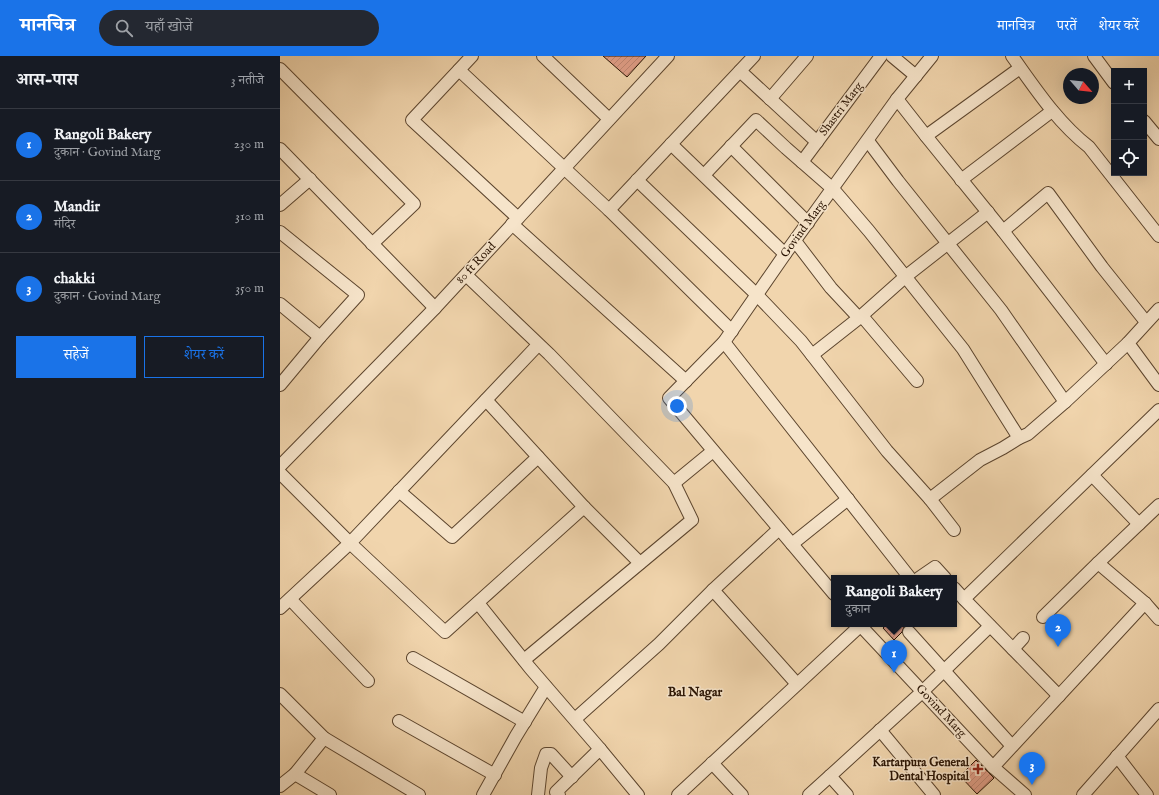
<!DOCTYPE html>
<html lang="hi">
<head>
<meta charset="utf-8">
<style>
  :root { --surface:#171b24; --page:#242831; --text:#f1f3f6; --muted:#9ea1a6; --line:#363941; --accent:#1a73e8 }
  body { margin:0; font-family:"IM FELL English","Noto Serif Devanagari",serif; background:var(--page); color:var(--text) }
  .controls { position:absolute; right:12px; top:12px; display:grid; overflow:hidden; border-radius:0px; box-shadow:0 4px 16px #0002 }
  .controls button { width:36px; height:36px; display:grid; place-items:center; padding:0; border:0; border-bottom:1px solid var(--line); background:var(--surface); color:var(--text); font:20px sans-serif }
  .compass { position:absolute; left:783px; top:12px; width:36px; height:36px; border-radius:50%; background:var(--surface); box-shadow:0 4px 16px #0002; rotate:118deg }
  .you { position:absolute; left:397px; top:350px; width:14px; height:14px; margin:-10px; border:3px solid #fff; border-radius:50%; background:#1a73e8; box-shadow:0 0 0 6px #1a73e833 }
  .badge { display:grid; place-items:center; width:26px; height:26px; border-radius:50%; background:var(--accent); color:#fff; font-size:13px; font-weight:700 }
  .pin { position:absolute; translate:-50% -33px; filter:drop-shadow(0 1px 2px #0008) }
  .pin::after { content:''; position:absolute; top:21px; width:14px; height:12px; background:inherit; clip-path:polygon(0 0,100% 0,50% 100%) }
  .popup { position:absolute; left:551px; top:519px; width:126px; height:52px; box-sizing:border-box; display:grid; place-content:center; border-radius:0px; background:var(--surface); filter:drop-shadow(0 1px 3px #0005); font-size:13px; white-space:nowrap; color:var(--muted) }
  .popup b { font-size:15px; color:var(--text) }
  .popup::after { content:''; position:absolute; left:50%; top:100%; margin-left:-8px; border:8px solid transparent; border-top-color:var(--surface) }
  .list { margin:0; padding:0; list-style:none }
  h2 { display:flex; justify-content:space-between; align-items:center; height:52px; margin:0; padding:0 16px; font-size:17px }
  h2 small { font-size:13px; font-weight:400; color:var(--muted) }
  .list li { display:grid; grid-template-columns:26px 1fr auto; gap:12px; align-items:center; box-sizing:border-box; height:72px; padding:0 16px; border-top:1px solid var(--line) }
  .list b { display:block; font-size:15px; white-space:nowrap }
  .list p { margin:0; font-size:13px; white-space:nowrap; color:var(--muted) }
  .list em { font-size:13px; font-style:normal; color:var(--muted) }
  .actions { display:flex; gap:8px; padding:12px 16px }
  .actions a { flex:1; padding:9px 0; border:1px solid var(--accent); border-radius:0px; text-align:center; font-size:14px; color:var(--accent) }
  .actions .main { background:var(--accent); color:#fff }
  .icon { flex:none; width:22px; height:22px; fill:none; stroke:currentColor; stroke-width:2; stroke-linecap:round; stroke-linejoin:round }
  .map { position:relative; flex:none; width:879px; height:739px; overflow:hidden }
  header { display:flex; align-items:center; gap:24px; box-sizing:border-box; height:56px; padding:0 20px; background:var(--accent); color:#fff }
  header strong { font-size:19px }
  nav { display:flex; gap:22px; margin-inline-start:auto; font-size:14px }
  .search { width:280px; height:36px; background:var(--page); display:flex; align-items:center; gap:10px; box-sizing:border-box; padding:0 14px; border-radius:22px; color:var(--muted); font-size:15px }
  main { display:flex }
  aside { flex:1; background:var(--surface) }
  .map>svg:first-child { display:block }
</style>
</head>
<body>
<header>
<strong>मानचित्र</strong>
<div class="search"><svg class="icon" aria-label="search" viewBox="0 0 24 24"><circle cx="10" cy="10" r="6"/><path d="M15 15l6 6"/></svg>यहाँ खोजें</div>
<nav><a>मानचित्र</a><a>परतें</a><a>शेयर करें</a></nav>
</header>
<main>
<aside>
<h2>आस-पास<small>3 नतीजे</small></h2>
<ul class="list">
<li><span class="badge">1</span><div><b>Rangoli Bakery</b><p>दुकान · Govind Marg</p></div><em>230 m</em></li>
<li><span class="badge">2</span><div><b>Mandir</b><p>मंदिर</p></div><em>310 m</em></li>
<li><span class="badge">3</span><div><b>chakki</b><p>दुकान · Govind Marg</p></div><em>350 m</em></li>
</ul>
<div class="actions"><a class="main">सहेजें</a><a>शेयर करें</a></div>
</aside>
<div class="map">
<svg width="879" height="739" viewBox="0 0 879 739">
  <defs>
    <pattern id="building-hatch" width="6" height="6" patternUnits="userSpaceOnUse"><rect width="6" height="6" fill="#e09e87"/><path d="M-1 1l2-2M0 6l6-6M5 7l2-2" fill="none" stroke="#c08773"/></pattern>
  </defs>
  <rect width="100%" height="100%" fill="#f1d5ad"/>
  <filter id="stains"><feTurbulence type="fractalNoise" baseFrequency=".005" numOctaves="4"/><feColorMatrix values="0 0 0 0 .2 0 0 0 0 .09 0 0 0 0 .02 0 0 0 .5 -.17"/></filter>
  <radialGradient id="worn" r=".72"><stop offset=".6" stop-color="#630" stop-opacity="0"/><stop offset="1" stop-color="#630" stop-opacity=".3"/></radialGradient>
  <g fill="url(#building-hatch)" stroke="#2b1504">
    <polygon points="323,0 366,0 347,21"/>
    <polygon points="607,568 630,568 624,571 622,576 614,584 603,572"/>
    <polygon points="696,704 714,722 697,738 680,720"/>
  </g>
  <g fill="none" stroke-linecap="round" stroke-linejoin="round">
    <g stroke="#5c452e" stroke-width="14">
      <g id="minor">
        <polyline points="192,0 132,64 238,162"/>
        <polyline points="263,0 329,63"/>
        <polyline points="612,0 636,20"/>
        <path d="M 732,0 C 755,32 777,66 809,91 L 879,180"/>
        <polyline points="814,0 834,27"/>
        <polyline points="0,13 134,148 92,188"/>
        <polyline points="179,14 329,154 452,275"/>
        <polyline points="460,15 537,86"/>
        <polyline points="490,43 527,0"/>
        <polyline points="617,43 646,80 723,175 826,308"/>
        <polyline points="864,65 879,83"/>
        <polyline points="646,80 740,12"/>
        <polyline points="588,85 618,125 721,254 785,346"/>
        <polyline points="391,88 505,198"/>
        <polyline points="451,90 528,167"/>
        <polyline points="0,93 155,252"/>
        <polyline points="522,106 601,0"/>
        <polyline points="424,119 476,64 506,92 553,133 589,175 683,293 739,382"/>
        <polyline points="357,124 477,239 521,285 607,395 650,443"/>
        <polyline points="681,124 772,55"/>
        <polyline points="0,149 30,123"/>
        <polyline points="329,154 474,0"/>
        <polyline points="232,168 406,325"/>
        <polyline points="723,175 768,137 822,211 866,266"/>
        <polyline points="0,176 78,239 40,281 0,329"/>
        <polyline points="515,185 551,232 579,262 625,221 708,156"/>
        <polyline points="186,219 269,298 394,427 412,464 244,604"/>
        <polyline points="0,248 40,281"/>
        <polyline points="879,253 848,287 879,329"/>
        <polyline points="582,260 637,325"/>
        <polyline points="444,286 630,522"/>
        <polyline points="532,299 579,262"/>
        <polyline points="206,344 304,451 360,507"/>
        <polyline points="0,410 155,252 388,0"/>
        <polyline points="0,417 70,487 165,576 304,451"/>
        <polyline points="812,419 859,468"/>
        <polyline points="394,427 433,395"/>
        <polyline points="119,435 172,481 258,401"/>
        <polyline points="879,449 818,507 865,547 879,563"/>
        <polyline points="499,473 433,534 517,628"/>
        <polyline points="674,474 650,443 700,404 723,392 739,382 748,378 785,346 848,287"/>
        <polyline points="512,488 568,443"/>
        <polyline points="639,522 655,511 665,522"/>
        <polyline points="674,532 684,543"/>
        <polyline points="554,538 389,342 444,286 505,198 617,43 652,0"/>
        <polyline points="10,543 88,625"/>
        <polyline points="198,547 250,612 320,693"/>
        <polyline points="0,552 70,487 258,289"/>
        <polyline points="763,561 818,507"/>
        <polyline points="579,568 713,711 745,739"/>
        <polyline points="629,576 732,690"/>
        <polyline points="733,593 743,582"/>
        <polyline points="133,602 245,666"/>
        <polyline points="0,638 44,682 139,739"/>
        <polyline points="779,640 684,543 879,354"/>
        <polyline points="295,663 379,588 433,534"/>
        <polyline points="119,665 215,719"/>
        <polyline points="600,674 654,739"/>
        <polyline points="44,682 15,718 50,739"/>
        <polyline points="837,700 867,739"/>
        <polyline points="432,707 462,739"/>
        <polyline points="713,711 865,547"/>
        <polyline points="0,730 15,718"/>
        <polyline points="203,739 236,680 266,631"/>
        <polyline points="258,739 261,712 266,698 271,698 292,721"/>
        <polyline points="279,739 276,736 320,693 358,739"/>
        <polyline points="398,739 581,569"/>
        <polyline points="529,739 550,720"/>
        <polyline points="567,739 550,720 642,636 710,570"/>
        <polyline points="803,739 879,653"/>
      </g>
    </g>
    <use href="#minor" stroke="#f6e4ca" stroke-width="12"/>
  </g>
  <path fill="#8f2418" stroke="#f6e4ca" stroke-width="1.5" d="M696 707h4v4h4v4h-4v4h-4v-4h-4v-4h4z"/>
  <g text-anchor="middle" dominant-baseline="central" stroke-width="3" stroke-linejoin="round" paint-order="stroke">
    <g font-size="12" fill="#2b1504" stroke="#f6e4ca">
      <text transform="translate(561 53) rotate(-53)">Shastri Marg</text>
      <text transform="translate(523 173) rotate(-54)">Govind Marg</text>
      <text transform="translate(196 207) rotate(-47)">80 ft Road</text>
      <text transform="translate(661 655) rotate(47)">Govind Marg</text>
    </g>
    <g font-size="12" font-weight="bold" fill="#2b1504" stroke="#f6e4ca" text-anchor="end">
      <text x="689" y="706">Kartarpura General<tspan x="689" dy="14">Dental Hospital</tspan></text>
    </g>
    <g font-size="13" font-weight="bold" fill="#2b1504" stroke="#f6e4ca">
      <text x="415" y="636">Bal Nagar</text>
    </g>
  </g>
  <rect width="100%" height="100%" filter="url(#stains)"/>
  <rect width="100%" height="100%" fill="url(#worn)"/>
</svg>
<div class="controls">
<button>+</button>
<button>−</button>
<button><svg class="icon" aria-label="locate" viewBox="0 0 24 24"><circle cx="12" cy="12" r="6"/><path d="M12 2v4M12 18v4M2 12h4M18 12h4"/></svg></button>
</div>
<svg class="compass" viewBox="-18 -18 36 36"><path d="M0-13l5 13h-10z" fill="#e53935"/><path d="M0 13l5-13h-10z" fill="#9ea1a6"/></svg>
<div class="you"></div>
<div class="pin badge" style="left:614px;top:617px">1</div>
<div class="popup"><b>Rangoli Bakery</b>दुकान</div>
<div class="pin badge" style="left:778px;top:591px">2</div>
<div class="pin badge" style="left:752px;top:729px">3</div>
</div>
</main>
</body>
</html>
